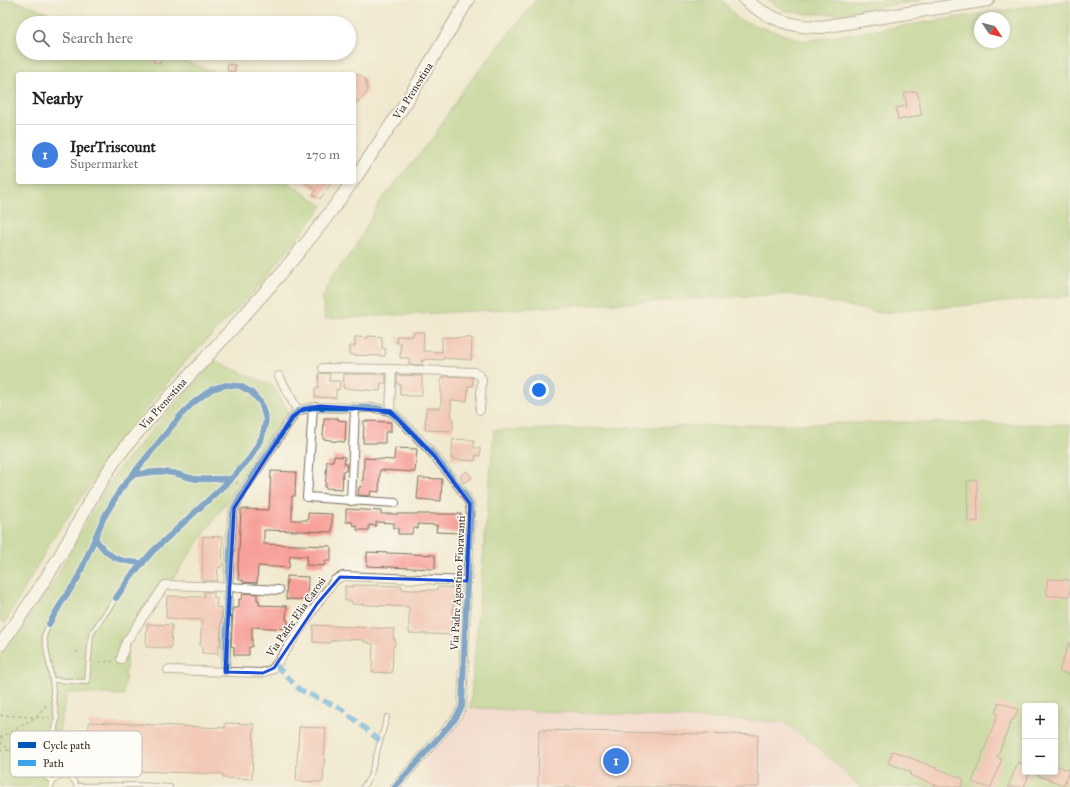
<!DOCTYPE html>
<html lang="en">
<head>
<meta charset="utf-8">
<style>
  :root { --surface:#fff; --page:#f2f2f2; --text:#222; --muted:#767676; --line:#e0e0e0; --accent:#0b8043 }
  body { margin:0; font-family:"IM FELL Great Primer",serif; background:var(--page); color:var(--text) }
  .controls { position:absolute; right:12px; bottom:12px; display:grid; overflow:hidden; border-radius:4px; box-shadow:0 2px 6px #0003 }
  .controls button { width:36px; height:36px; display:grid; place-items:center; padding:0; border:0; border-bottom:1px solid var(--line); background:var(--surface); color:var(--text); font:20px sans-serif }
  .compass { position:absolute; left:974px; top:12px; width:36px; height:36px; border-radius:50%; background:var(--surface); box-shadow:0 2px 6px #0003; rotate:125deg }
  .you { position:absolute; left:539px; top:390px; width:14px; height:14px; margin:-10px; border:3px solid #fff; border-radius:50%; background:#1a73e8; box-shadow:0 0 0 6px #1a73e833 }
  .badge { display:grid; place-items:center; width:26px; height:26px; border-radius:50%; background:var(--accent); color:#fff; font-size:13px; font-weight:700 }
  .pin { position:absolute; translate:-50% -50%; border:2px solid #fff; box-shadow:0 1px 4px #0006 }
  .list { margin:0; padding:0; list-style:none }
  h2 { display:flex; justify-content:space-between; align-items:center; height:52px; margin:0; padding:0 16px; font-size:17px }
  h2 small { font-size:13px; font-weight:400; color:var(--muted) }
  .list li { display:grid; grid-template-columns:26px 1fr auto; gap:12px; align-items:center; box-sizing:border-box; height:60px; padding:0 16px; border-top:1px solid var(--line) }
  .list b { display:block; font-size:15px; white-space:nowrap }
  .list p { margin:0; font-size:13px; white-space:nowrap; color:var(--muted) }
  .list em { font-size:13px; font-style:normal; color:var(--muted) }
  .icon { flex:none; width:22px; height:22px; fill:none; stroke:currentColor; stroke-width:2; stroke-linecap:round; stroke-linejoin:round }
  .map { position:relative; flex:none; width:1070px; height:787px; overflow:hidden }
  .search { position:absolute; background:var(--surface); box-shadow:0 2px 6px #0003; left:16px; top:16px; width:340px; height:44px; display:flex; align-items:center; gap:10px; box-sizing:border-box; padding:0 14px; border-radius:22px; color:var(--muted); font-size:15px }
  .panel { position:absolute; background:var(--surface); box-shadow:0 2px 6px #0003; left:16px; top:72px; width:340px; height:112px; border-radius:4px }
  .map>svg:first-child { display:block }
</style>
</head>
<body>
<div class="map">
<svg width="1070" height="787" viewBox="0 0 1070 787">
  <rect width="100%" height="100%" fill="#fdfcf7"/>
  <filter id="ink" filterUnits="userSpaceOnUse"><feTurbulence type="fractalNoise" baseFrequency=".025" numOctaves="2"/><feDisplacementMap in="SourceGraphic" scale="8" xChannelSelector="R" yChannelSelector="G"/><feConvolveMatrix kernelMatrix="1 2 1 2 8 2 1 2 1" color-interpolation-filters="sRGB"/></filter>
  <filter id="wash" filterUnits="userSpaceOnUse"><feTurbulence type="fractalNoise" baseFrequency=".012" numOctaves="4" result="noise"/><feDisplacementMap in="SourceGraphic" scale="16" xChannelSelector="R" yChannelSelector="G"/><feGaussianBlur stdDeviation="0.9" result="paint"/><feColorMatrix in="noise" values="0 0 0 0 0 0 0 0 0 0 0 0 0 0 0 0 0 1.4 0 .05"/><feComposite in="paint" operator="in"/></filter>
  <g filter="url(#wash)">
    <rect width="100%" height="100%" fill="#f1e9cf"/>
    <polygon fill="#f7cfd1" points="470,708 784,722 818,747 860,787 429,787 430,772 423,764"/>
    <g fill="#a3c974" stroke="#6f7a49" fill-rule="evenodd">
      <polygon points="0,0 13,0 78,23 23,23 23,53 162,53 221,74 18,74 18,182 287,182 323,206 257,289 184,363 123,438 53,538 5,623 0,619"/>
      <path d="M 536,0 L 722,0 L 739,20 L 804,41 L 1070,0 L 1070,296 L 880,313 L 789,294 L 325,319 L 322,299 L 331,278 L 356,247 L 379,202 L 432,139 L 463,90 ZM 980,18 L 1004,18 L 1004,42 L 980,42 Z"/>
      <polygon points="767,0 923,0 837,14 806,14 783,10"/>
      <polygon points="215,360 233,369 273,386 289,412 128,643 124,695 67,693 51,771 49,787 0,787 0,657 54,581 88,519 116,472 151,431"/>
      <path d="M 901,422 L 1070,425 L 1070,787 L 860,787 L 818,747 L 784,722 L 470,708 L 494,430 ZM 1025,706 L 1055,706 L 1055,772 L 1025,772 Z"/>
    </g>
    <g id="blocks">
      <g fill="#f6a099">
        <polygon points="154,55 162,56 160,64 153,62"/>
        <polygon points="228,64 235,65 235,72 227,71"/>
        <polygon points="354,73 362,76 365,79 367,87 367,92 365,95 354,105"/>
        <polygon points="917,91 922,115 898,120 896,108 907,106 904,93"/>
        <polygon points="304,182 332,182 320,199 313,195 316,190"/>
        <polygon points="413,332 424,332 423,351 442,352 442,337 472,338 471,360 443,358 443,360 425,359 425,360 422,360 422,365 409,364 409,358 400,358 401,343 396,343 397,336 413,336"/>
        <polygon points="368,336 382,337 382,348 386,349 385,356 350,355 350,346 355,346 355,337 368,338"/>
        <polygon points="319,373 330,374 329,381 340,381 339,390 336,389 336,398 315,397 315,388 318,388"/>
        <polygon points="344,374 386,374 386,383 381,383 380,391 343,388"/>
        <polygon points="397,375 422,376 422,396 407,396 407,395 400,395 400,384 397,384"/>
        <polygon points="444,376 472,377 473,386 468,386 467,401 451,400 451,418 453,418 453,431 425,430 426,408 441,408 441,378 444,378"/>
        <polygon points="324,418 338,418 338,420 346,421 345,442 331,441 331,440 323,439"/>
        <polygon points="364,421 391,422 391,432 385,432 385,443 363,443"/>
        <polygon points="453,439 474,440 474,448 480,448 480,456 476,455 475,461 451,459"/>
        <polygon points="395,448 417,449 415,472 380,470 379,492 371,491 370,496 358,495 359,487 361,487 362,480 363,480 364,458 394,460"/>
        <polygon points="334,456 345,457 344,464 347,464 346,471 343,471 342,489 325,488 327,461 333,461"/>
        <polygon points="271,471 296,472 295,496 292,496 292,520 308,520 308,513 332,514 332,532 264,530 264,544 331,546 331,561 325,561 324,566 306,565 307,556 290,556 289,568 258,566 257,583 243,582 243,580 239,580 238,568 241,509 269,510"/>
        <polygon points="467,471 472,478 464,483 460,476"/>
        <polygon points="419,478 442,479 441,501 417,499"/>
        <polygon points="977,480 978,521 968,522 967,481"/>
        <polygon points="346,509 381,511 381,514 461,514 460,533 436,532 437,525 418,524 418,529 413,528 412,534 398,534 398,528 394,528 394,523 376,522 376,526 369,525 369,530 357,530 357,526 353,525 352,522 346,522"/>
        <polygon points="203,536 223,537 222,567 218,567 217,581 202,581"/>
        <polygon points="367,552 435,555 435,569 367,566"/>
        <polygon points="287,576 308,577 307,600 286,599"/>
        <polygon points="1047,579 1070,580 1070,596 1047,596"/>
        <polygon points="353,585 402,586 401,589 409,590 437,590 437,587 454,588 451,635 409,633 409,607 352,604 352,601 345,601 345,586 353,587"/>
        <polygon points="204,592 214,592 214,598 217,598 216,607 222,608 220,646 218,646 218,654 202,653 202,646 200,646 202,620 166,618 167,596 204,597"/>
        <polygon points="243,593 257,594 257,600 259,600 259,605 287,606 286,620 288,620 288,629 252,627 252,647 249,647 249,655 234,655 234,647 231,646 233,608 239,608 239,599 242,599"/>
        <polygon points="147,624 172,625 171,648 146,647"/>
        <polygon points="313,625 394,629 393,639 395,639 395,646 393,646 392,673 372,672 373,644 368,643 369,642 364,642 364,640 340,639 340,640 335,640 335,641 330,641 330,643 313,642"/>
        <polygon points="1069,643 1070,643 1070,675 1059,671"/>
        <polygon points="999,702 1018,709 1014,720 1012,719 997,757 1002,759 991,787 986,787 972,782 998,714 995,713"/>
        <polygon points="89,722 225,728 225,723 254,724 252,779 223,778 223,774 139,771 139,775 87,773"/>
        <polygon points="299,727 326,728 323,782 296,781"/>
        <polygon points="539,730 704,734 704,733 758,735 757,775 759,775 759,785 758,787 538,787"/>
        <polygon points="893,751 964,779 961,787 940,787 910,775 911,772 888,763"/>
        <polygon points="1018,762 1025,765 1025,772 1030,772 1024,787 1008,787"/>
        <polygon points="1055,765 1069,770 1064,785 1031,773 1055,772"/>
      </g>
    </g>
  </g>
  <g filter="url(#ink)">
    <use href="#blocks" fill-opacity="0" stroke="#7b6d5c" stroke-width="1"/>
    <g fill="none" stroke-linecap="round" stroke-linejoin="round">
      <g stroke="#7b6d5c" stroke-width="6">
        <g id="service">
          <polyline points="49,624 44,636 52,680 54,701 57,718 46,777 53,782"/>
          <polyline points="52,680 87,682 91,634 116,598"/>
          <polyline points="77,786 139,785 170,787"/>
          <path d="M 51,787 C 55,772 72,772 77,787"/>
          <polyline points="363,787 370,777 372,770 387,717"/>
        </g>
      </g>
      <g stroke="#7b6d5c" stroke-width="10">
        <g id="minor">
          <polyline points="323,368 392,369 474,372 479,375 482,379 480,410"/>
          <polyline points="279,376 298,411"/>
          <polyline points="313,407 307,497 395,503"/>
          <polyline points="390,411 392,369"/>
          <polyline points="351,501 355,408"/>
          <polyline points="121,659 126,642 165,585 228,587 279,590"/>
          <polyline points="168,670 261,673 271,670 276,665 324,594 335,580 343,576 467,581"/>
          <polyline points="225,672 228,587 232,518 234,508 245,488 293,416 298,411 303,409 313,407 376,408 390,411 398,417 434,455 464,493 470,504 471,515 467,581 462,707 455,719 395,787"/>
        </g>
      </g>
      <g stroke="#7b6d5c" stroke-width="14">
        <g id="secondary">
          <path d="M 745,0 C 762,13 780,23 802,26 C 808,27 814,26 821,27 L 988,0"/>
          <polyline points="354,180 405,104 468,0"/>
          <path d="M 0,645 C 21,616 41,587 59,557 C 79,523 95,487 119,455 C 144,423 173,393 201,363 C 254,305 307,247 352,182"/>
        </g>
      </g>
      <g stroke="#7b6d5c" stroke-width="1.5" stroke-dasharray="3 3" stroke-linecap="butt">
        <polyline points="231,479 238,484"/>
        <polyline points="76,653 81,649"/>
        <polyline points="99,662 113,661"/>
        <polyline points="0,715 49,718"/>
        <polyline points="0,738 36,717 47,704"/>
        <polyline points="0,742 40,772"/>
        <polyline points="0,750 10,750"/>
      </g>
      <use href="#service" stroke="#fff" stroke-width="4"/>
      <use href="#minor" stroke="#fff" stroke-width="8"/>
      <use href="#secondary" stroke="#fff" stroke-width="12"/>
      <polyline stroke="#3fa3ea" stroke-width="5" stroke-dasharray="10 5" stroke-linecap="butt" points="276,665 300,690 342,709 380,741"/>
      <g stroke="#fdfcf7" stroke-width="8">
        <g id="cycleway">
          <path d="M 132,475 C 145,473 158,470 172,473 C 180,474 188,478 197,479 C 208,480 219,478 231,479"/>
          <path d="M 95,538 C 108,558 119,562 143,563"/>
          <polyline points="49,624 63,600 77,580 103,519 120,490 181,415 193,403 212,389 226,385 240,386 251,392 261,403 266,420 262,437 250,458 231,479 153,551 131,576 116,598"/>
          <polyline points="225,672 228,587 232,518 234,508 245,488 293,416 298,411 303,409 313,407 376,408 390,411 398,417 434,455 464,493 470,504 471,515 467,581 462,707 455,719 395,787"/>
        </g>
      </g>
      <use href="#cycleway" stroke="#0057b8" stroke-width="6"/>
    </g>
  </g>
  <path d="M0 0H1070V787H0ZM 320,406 L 390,411 L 434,455 L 470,504 L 467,581 L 340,577 L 317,604 L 274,668 L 263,673 L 225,672 L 234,508 L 293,416 L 303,409 Z" fill="#f1e9cf" fill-opacity=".55" fill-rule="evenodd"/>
  <path fill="none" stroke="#1d4ed8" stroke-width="3" stroke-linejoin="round" d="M 320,406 L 390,411 L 434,455 L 470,504 L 467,581 L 340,577 L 317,604 L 274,668 L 263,673 L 225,672 L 234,508 L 293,416 L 303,409 Z"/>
  <g text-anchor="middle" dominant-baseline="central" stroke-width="3" stroke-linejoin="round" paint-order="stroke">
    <g font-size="11" fill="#3b2a1e" stroke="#fdfcf7">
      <text transform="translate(413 91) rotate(-58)">Via Prenestina</text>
      <text transform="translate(163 404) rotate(-48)">Via Prenestina</text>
      <text transform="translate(458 583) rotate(-87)">Via Padre Agostino Fioravanti</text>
      <text transform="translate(296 617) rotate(-55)">Via Padre Elia Carosi</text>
    </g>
  </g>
  <rect x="10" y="731" width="132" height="46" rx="6" fill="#fdfcf7" stroke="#c3bdb6" stroke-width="1"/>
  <rect x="18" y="742" width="18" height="6" fill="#0057b8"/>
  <rect x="18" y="760" width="18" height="6" fill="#3fa3ea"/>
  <g font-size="11" fill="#3b2a1e">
    <text x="43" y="749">Cycle path</text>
    <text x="43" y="767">Path</text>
  </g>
</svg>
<div class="controls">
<button>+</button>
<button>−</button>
</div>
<svg class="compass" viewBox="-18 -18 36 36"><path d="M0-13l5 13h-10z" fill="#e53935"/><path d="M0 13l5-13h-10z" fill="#767676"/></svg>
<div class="you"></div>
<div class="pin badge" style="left:616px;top:761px;background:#3f7fe0">1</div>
<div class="search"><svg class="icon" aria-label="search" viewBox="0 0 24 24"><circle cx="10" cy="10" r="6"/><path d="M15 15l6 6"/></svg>Search here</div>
<section class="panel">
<h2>Nearby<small></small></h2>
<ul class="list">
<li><span class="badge" style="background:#3f7fe0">1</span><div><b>IperTriscount</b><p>Supermarket</p></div><em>270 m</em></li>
</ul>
</section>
</div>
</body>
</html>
